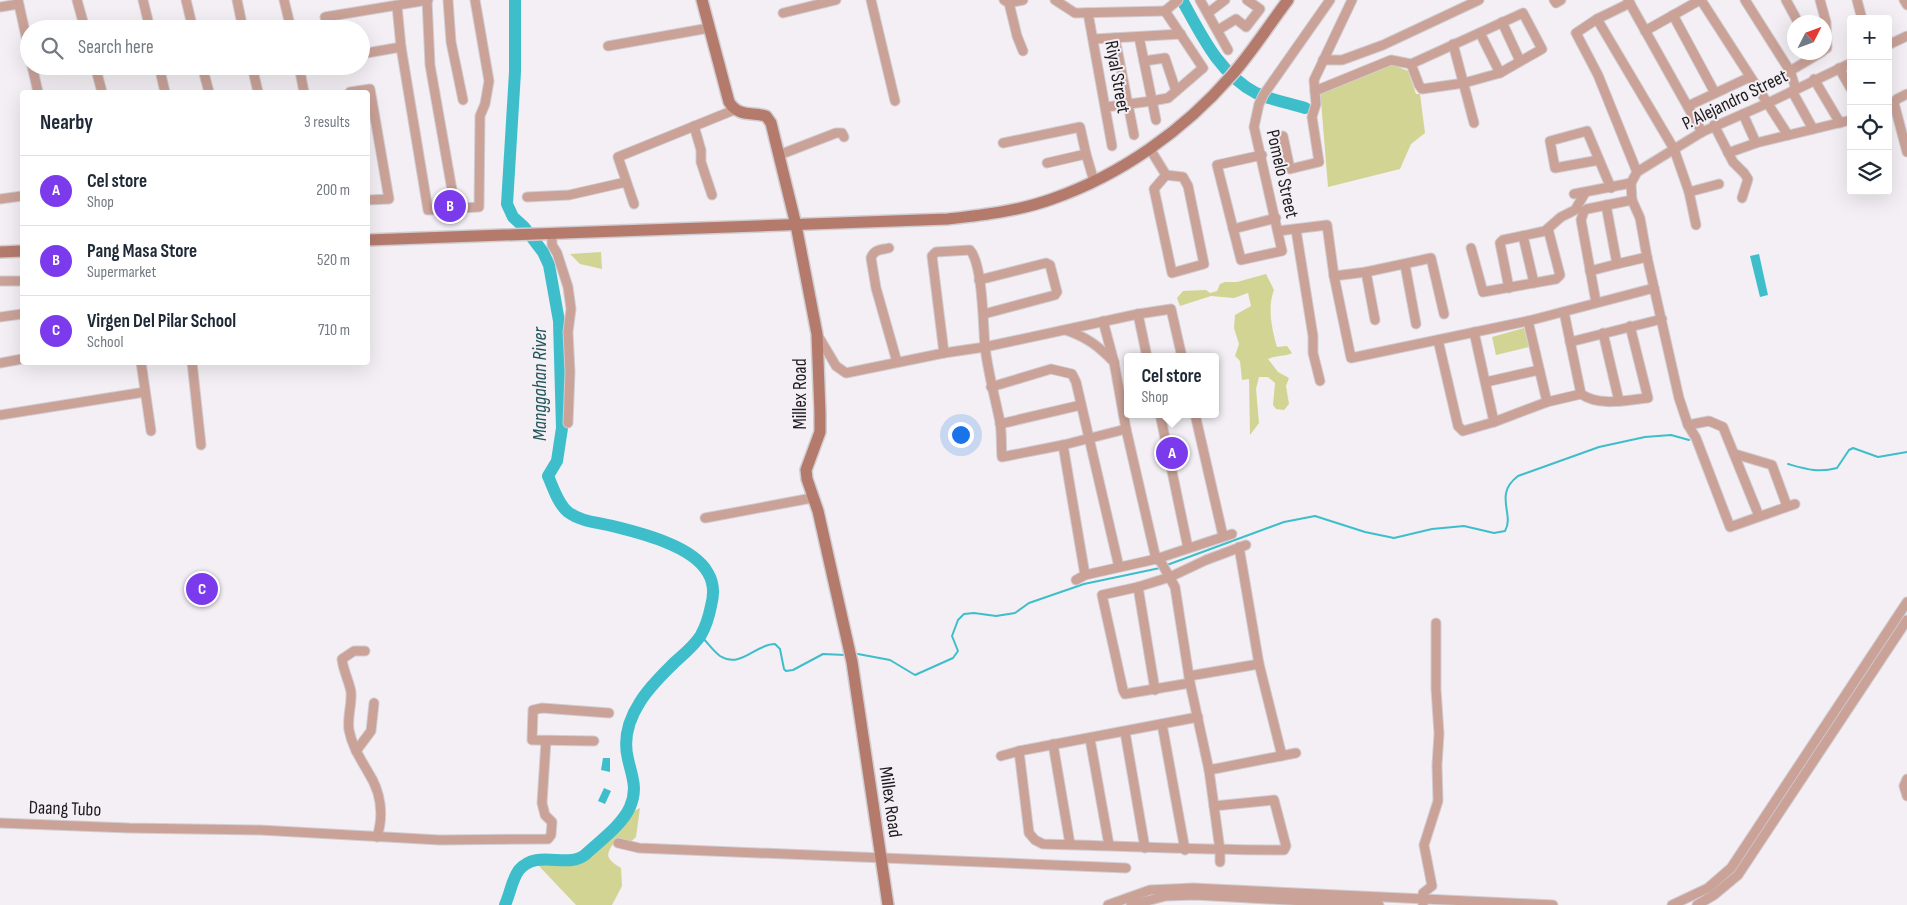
<!DOCTYPE html>
<html lang="en">
<head>
<meta charset="utf-8">
<style>
  :root { --surface:#fff; --page:#f6f6f7; --text:#1f2937; --muted:#747a83; --line:#e0e1e3; --accent:#7c3aed }
  body { margin:0; font-family:"Sofia Sans Condensed",sans-serif; background:var(--page); color:var(--text) }
  .controls { position:absolute; right:15px; top:15px; display:grid; overflow:hidden; border-radius:5px; box-shadow:0 5px 20px #0002 }
  .controls button { width:45px; height:45px; display:grid; place-items:center; padding:0; border:0; border-bottom:1px solid var(--line); background:var(--surface); color:var(--text); font:25px sans-serif }
  .compass { position:absolute; left:1787px; top:15px; width:45px; height:45px; border-radius:50%; background:var(--surface); box-shadow:0 5px 20px #0002; rotate:48deg }
  .you { position:absolute; left:960px; top:434px; width:18px; height:18px; margin:-12px; border:4px solid #fff; border-radius:50%; background:#1a73e8; box-shadow:0 0 0 8px #1a73e833 }
  .badge { display:grid; place-items:center; width:32px; height:32px; border-radius:50%; background:var(--accent); color:#fff; font-size:16px; font-weight:700 }
  .pin { position:absolute; translate:-50% -50%; border:2px solid #fff; box-shadow:0 1px 5px #0006 }
  .popup { position:absolute; left:1124px; top:353px; width:95px; height:65px; box-sizing:border-box; display:grid; place-content:center; border-radius:5px; background:var(--surface); filter:drop-shadow(0 1px 4px #0005); font-size:16px; white-space:nowrap; color:var(--muted) }
  .popup b { font-size:19px; color:var(--text) }
  .popup::after { content:''; position:absolute; left:50%; top:100%; margin-left:-10px; border:10px solid transparent; border-top-color:var(--surface) }
  .list { margin:0; padding:0; list-style:none }
  h2 { display:flex; justify-content:space-between; align-items:center; height:65px; margin:0; padding:0 20px; font-size:21px }
  h2 small { font-size:16px; font-weight:400; color:var(--muted) }
  .list li { display:grid; grid-template-columns:32px 1fr auto; gap:15px; align-items:center; box-sizing:border-box; height:70px; padding:0 20px; border-top:1px solid var(--line) }
  .list b { display:block; font-size:19px; white-space:nowrap }
  .list p { margin:0; font-size:16px; white-space:nowrap; color:var(--muted) }
  .list em { font-size:16px; font-style:normal; color:var(--muted) }
  .icon { flex:none; width:28px; height:28px; fill:none; stroke:currentColor; stroke-width:2; stroke-linecap:round; stroke-linejoin:round }
  .map { position:relative; flex:none; width:1907px; height:905px; overflow:hidden }
  .search { position:absolute; background:var(--surface); box-shadow:0 5px 20px #0002; left:20px; top:20px; width:350px; height:55px; display:flex; align-items:center; gap:12px; box-sizing:border-box; padding:0 18px; border-radius:28px; color:var(--muted); font-size:19px }
  .panel { position:absolute; background:var(--surface); box-shadow:0 5px 20px #0002; left:20px; top:90px; width:350px; height:275px; border-radius:5px }
  .map>svg:first-child { display:block }
</style>
</head>
<body>
<div class="map">
<svg width="1907" height="905" viewBox="0 0 1907 905">
  <rect width="100%" height="100%" fill="#f3eff4"/>
  <g fill="#d2d493">
    <polygon points="1391,64 1408,71 1416,94 1420,94 1425,133 1411,144 1400,169 1328,187 1320,89"/>
    <polygon points="601,252 602,269 580,264 570,254"/>
    <path d="M 1266,274 L 1274,290 C 1267,307 1272,330 1277,347 L 1287,346 L 1292,353 C 1284,357 1276,355 1268,359 L 1278,372 L 1289,378 L 1286,386 L 1289,404 L 1284,410 L 1276,409 L 1273,405 L 1275,383 L 1268,377 L 1259,377 L 1256,389 L 1259,423 L 1250,435 L 1249,379 L 1242,380 L 1240,361 L 1235,356 L 1239,344 L 1234,328 L 1235,315 L 1251,306 L 1248,293 L 1234,298 L 1211,296 L 1180,306 L 1177,298 L 1183,291 L 1206,290 L 1210,293 L 1217,291 L 1220,284 L 1225,282 L 1237,282 Z"/>
    <polygon points="1524,328 1529,347 1496,355 1492,337"/>
    <path d="M 640,808 L 636,837 L 627,845 L 616,840 C 605,855 605,858 621,868 L 622,886 L 612,905 L 576,905 L 539,866 C 551,861 569,869 577,864 C 591,857 615,833 626,821 C 632,816 632,811 640,808 Z"/>
  </g>
  <g fill="#3dbeca">
    <polygon points="1759,254 1768,295 1760,297 1750,256"/>
    <polygon points="603,758 610,758 610,772 601,770"/>
    <polygon points="604,788 611,791 605,804 598,801"/>
  </g>
  <g fill="none" stroke-linecap="round" stroke-linejoin="round">
    <g stroke="#3dbeca" stroke-width="2">
      <path d="M 1788,464 C 1806,469 1818,473 1837,468 L 1849,450 L 1853,448 L 1878,457 L 1907,452"/>
      <path d="M 1167,565 L 1284,522 L 1315,516 L 1365,532 L 1394,538 L 1432,529 L 1464,526 L 1494,533 L 1505,531 C 1515,514 1493,495 1518,476 L 1599,447 L 1645,437 L 1671,435 L 1689,440"/>
      <path d="M 701,636 C 707,642 713,651 720,656 C 741,669 755,644 775,644 L 780,649 L 784,669 L 786,671 L 793,670 L 823,654 L 845,655"/>
      <polyline points="858,654 890,660 915,675 953,658 958,651 952,636 958,620 964,614 974,613 996,616 1015,613 1029,603 1084,584 1160,568"/>
    </g>
    <g stroke="#3dbeca" stroke-width="12">
      <path d="M 1182,0 C 1201,34 1219,74 1256,93 C 1271,100 1289,103 1305,108"/>
      <path d="M 505,905 C 510,894 512,879 519,870 C 538,848 568,870 586,854 C 601,840 622,825 630,807 C 638,788 632,777 628,759 C 623,739 629,719 640,702 C 649,687 663,674 675,662 C 684,654 695,645 701,635 C 706,626 709,616 711,606 C 714,595 714,583 708,573 C 693,545 637,532 608,525 C 594,522 580,521 568,512 C 558,504 553,487 548,476 L 557,461 L 562,428 L 559,321 L 549,265 L 543,252 L 524,227 L 513,217 L 507,204 L 515,72 L 515,0"/>
    </g>
    <g stroke="#d1cdd2" stroke-width="11">
      <g id="street">
        <polyline points="18,0 29,50"/>
        <polyline points="77,0 85,29"/>
        <polyline points="143,0 150,29"/>
        <polyline points="186,0 193,29"/>
        <polyline points="237,0 243,29"/>
        <polyline points="284,0 291,29"/>
        <polyline points="427,0 430,65 455,207 455,218"/>
        <polyline points="448,0 451,42 463,100"/>
        <polyline points="871,0 895,101"/>
        <polyline points="1004,0 1009,3 1023,0"/>
        <polyline points="1055,0 1075,13 1165,11"/>
        <polyline points="1200,0 1228,50"/>
        <polyline points="1554,0 1556,3 1561,0"/>
        <polyline points="1628,0 1702,132"/>
        <polyline points="1701,0 1788,135"/>
        <polyline points="1745,0 1790,71 1796,89"/>
        <polyline points="1786,0 1798,22"/>
        <polyline points="1820,0 1826,22 1827,48 1824,50"/>
        <polyline points="1857,0 1862,19"/>
        <polyline points="1904,0 1907,5"/>
        <polyline points="1009,3 1017,36 1023,51"/>
        <polyline points="1630,3 1597,19 1576,33 1598,75 1637,172"/>
        <polyline points="397,6 401,47 428,210 479,207 480,116 485,104 489,81 475,0"/>
        <polyline points="0,7 18,4"/>
        <polyline points="1165,11 1178,0"/>
        <polyline points="783,13 836,0"/>
        <polyline points="1088,13 1112,146"/>
        <polyline points="1208,13 1225,0"/>
        <polyline points="1673,15 1715,93"/>
        <polyline points="1597,19 1674,149 1689,192 1696,225"/>
        <polyline points="1502,22 1520,61"/>
        <polyline points="328,29 325,17 428,0"/>
        <polyline points="1218,30 1236,19 1246,27 1260,9 1247,0"/>
        <polyline points="1645,31 1700,0"/>
        <polyline points="1480,33 1500,73"/>
        <polyline points="1139,37 1156,120"/>
        <polyline points="1115,38 1134,135"/>
        <polyline points="1094,39 1181,34"/>
        <polyline points="1453,44 1474,123"/>
        <polyline points="1888,45 1907,36"/>
        <polyline points="608,46 709,28"/>
        <polyline points="361,54 401,47"/>
        <polyline points="1323,60 1342,60 1383,45 1479,0"/>
        <polyline points="1144,61 1165,58 1176,91"/>
        <polyline points="32,66 38,92"/>
        <polyline points="95,66 102,92"/>
        <polyline points="159,66 165,92"/>
        <polyline points="202,66 209,92"/>
        <polyline points="252,66 258,92"/>
        <polyline points="299,66 304,92"/>
        <polyline points="1839,68 1851,89"/>
        <polyline points="1790,71 1822,52"/>
        <polyline points="1814,79 1840,123"/>
        <polyline points="1315,91 1391,60 1411,64 1419,85 1422,89 1464,83 1500,73 1542,49 1523,13 1411,64"/>
        <polyline points="1792,91 1813,129"/>
        <polyline points="350,92 370,89 389,199 368,200"/>
        <polyline points="1907,94 1897,99 1894,103 1907,152"/>
        <polyline points="1688,106 1750,77"/>
        <polyline points="1106,107 1152,101 1168,98 1203,68 1165,11"/>
        <polyline points="1743,114 1756,143"/>
        <polyline points="1714,125 1733,162 1744,173 1748,179 1742,198"/>
        <polyline points="694,126 701,150 701,162 712,195"/>
        <polyline points="1283,136 1290,169 1319,162 1312,117 1316,104 1314,80 1352,0"/>
        <polyline points="1003,143 1080,127 1086,154 1094,181"/>
        <polyline points="1150,149 1166,175 1183,177 1188,186 1204,264 1172,273 1154,189 1166,175"/>
        <polyline points="1728,153 1756,143 1851,120"/>
        <polyline points="779,155 836,133 842,133 844,137"/>
        <polyline points="1262,155 1217,165 1241,260 1282,251 1254,127 1259,104 1264,94 1330,0"/>
        <polyline points="1599,160 1555,168 1550,141 1587,131 1611,188"/>
        <polyline points="1047,163 1086,154"/>
        <polyline points="1631,183 1632,200 1640,218 1647,257 1679,398 1688,425 1696,438 1730,527 1795,504"/>
        <polyline points="1689,192 1719,184"/>
        <polyline points="1574,194 1631,183 1637,172 1702,132 1768,103 1851,63"/>
        <polyline points="527,197 569,195 626,182"/>
        <polyline points="0,199 22,196"/>
        <polyline points="634,204 618,157 734,110"/>
        <polyline points="1606,205 1617,264 1647,257"/>
        <polyline points="1233,229 1276,218"/>
        <polyline points="1296,230 1313,336 1313,353 1320,381"/>
        <polyline points="1278,231 1327,225 1334,276 1351,358 1528,321 1654,288"/>
        <polyline points="552,234 552,245 557,253 568,287 571,309 568,332 570,372 568,423"/>
        <polyline points="1523,236 1534,283"/>
        <path d="M 889,248 C 881,250 874,249 871,258 L 876,288 L 897,362"/>
        <polyline points="1471,248 1483,292 1556,279 1560,275 1548,229"/>
        <polyline points="1405,265 1416,324"/>
        <polyline points="1590,271 1617,264"/>
        <polyline points="1366,272 1375,320"/>
        <polyline points="1334,276 1366,272 1431,258 1444,314"/>
        <polyline points="979,280 1046,263 1050,265 1057,292 1055,295 984,314"/>
        <polyline points="0,281 22,281"/>
        <polyline points="1509,288 1500,243 1503,240 1545,231 1561,217 1575,210 1585,193"/>
        <polyline points="1596,302 1581,220 1584,211 1587,209 1632,200"/>
        <path d="M 1564,312 L 1581,394 C 1600,407 1626,400 1648,398 L 1630,326"/>
        <polyline points="1138,314 1147,357"/>
        <polyline points="0,317 22,314"/>
        <polyline points="1103,321 1114,362 1126,429 1156,559 1161,562 1175,587 1190,683 1209,770 1220,850 1220,862"/>
        <polyline points="1528,321 1547,402"/>
        <path d="M 1066,330 C 1088,338 1097,345 1114,362"/>
        <polyline points="1474,332 1494,422"/>
        <polyline points="1603,333 1619,401"/>
        <polyline points="817,334 836,366 846,373 944,353 985,347 1138,314 1171,309 1182,357"/>
        <polyline points="1438,340 1458,426 1463,431 1494,422 1547,402 1581,394"/>
        <polyline points="1570,342 1662,319"/>
        <path d="M 944,353 L 932,256 L 936,252 L 970,250 C 983,265 983,325 985,347 C 988,373 995,397 1000,422 C 1002,434 1001,446 1002,457 L 1063,445 L 1126,429"/>
        <polyline points="141,362 151,431"/>
        <polyline points="192,362 201,445"/>
        <polyline points="0,363 22,359"/>
        <polyline points="1486,382 1539,370"/>
        <polyline points="991,387 1051,369 1072,374 1076,382 1119,567"/>
        <polyline points="1160,414 1188,548"/>
        <polyline points="1195,414 1223,536"/>
        <polyline points="0,415 145,392"/>
        <polyline points="1000,424 1081,405"/>
        <polyline points="1688,425 1709,421 1723,427 1759,516"/>
        <polyline points="1063,445 1085,575"/>
        <polyline points="1735,454 1772,465 1787,506"/>
        <polyline points="705,518 812,498"/>
        <polyline points="1239,547 1259,664 1282,756"/>
        <polyline points="1076,580 1085,575 1156,559 1232,534"/>
        <polyline points="1138,587 1155,690"/>
        <path d="M 365,651 L 354,651 L 342,659 C 343,670 349,681 351,692 C 352,705 347,717 349,730 C 352,746 360,758 368,772 C 381,792 384,815 377,837"/>
        <polyline points="1189,676 1259,664"/>
        <polyline points="1190,683 1125,694 1123,690 1102,595 1138,587 1170,577 1206,560 1246,545"/>
        <polyline points="1162,724 1185,850"/>
        <polyline points="1125,732 1145,848"/>
        <polyline points="1090,739 1109,845"/>
        <polyline points="594,741 532,740 533,710 542,708 609,713"/>
        <polyline points="1053,744 1070,844"/>
        <polyline points="356,751 371,731 374,703"/>
        <path d="M 1019,751 L 1029,833 L 1035,840 L 1043,844 C 1124,846 1204,850 1284,850 L 1286,846 L 1274,800 L 1214,806"/>
        <polyline points="1001,756 1019,751 1198,717"/>
        <polyline points="1209,770 1296,753"/>
        <polyline points="1907,779 1904,786 1907,796"/>
        <polyline points="0,823 129,828 260,830 440,840 548,839 551,835 552,822 545,815 542,803 546,741"/>
        <polyline points="618,843 639,848 1126,868"/>
        <polyline points="1108,905 1150,890 1193,888 1553,905"/>
        <polyline points="1131,905 1166,896 1195,895 1379,905"/>
        <polyline points="1423,905 1423,893 1432,886 1424,845 1438,801 1437,765 1439,734 1436,689 1436,623"/>
        <polyline points="1672,905 1708,888 1731,868 1907,602"/>
        <polyline points="1697,905 1714,895 1738,875 1907,620"/>
      </g>
    </g>
    <g stroke="#d1cdd2" stroke-width="14">
      <g id="secondary">
        <path d="M 702,0 L 729,102 C 739,117 750,112 766,116 L 771,123 L 796,225 L 817,334 L 820,413 L 820,432 L 806,470 L 807,479 L 818,511 L 852,662 L 888,905"/>
        <path d="M 368,240 L 948,219 C 983,215 1019,211 1052,199 C 1121,175 1184,130 1231,76 C 1252,52 1269,25 1288,0"/>
        <polyline points="0,252 22,251"/>
      </g>
    </g>
    <use href="#street" stroke="#caa298" stroke-width="9"/>
    <use href="#secondary" stroke="#b47b6d" stroke-width="11"/>
  </g>
  <g text-anchor="middle" dominant-baseline="central" stroke-width="4" stroke-linejoin="round" paint-order="stroke">
    <g font-size="19" fill="#1c1b1d" stroke="#f3eff4">
      <text transform="translate(1117 77) rotate(80)">Riyal Street</text>
      <text transform="translate(1735 100) rotate(-26)">P. Alejandro Street</text>
      <text transform="translate(1282 174) rotate(77)">Pomelo Street</text>
      <text transform="translate(800 394) rotate(-90)">Millex Road</text>
      <text transform="translate(890 802) rotate(82)">Millex Road</text>
      <text transform="translate(65 809) rotate(2)">Daang Tubo</text>
    </g>
    <g font-size="20" font-style="italic" fill="#20555a" stroke="#f3eff4">
      <text transform="translate(540 384) rotate(-90)">Manggahan River</text>
    </g>
  </g>
</svg>
<div class="controls">
<button>+</button>
<button>−</button>
<button><svg class="icon" aria-label="locate" viewBox="0 0 24 24"><circle cx="12" cy="12" r="6"/><path d="M12 2v4M12 18v4M2 12h4M18 12h4"/></svg></button>
<button><svg class="icon" aria-label="layers" viewBox="0 0 24 24"><path d="M12 4l9 5-9 5-9-5zM3 14l9 5 9-5"/></svg></button>
</div>
<svg class="compass" viewBox="-18 -18 36 36"><path d="M0-13l5 13h-10z" fill="#e53935"/><path d="M0 13l5-13h-10z" fill="#747a83"/></svg>
<div class="you"></div>
<div class="pin badge" style="left:1172px;top:453px">A</div>
<div class="popup"><b>Cel store</b>Shop</div>
<div class="pin badge" style="left:450px;top:206px">B</div>
<div class="pin badge" style="left:202px;top:589px">C</div>
<div class="search"><svg class="icon" aria-label="search" viewBox="0 0 24 24"><circle cx="10" cy="10" r="6"/><path d="M15 15l6 6"/></svg>Search here</div>
<section class="panel">
<h2>Nearby<small>3 results</small></h2>
<ul class="list">
<li><span class="badge">A</span><div><b>Cel store</b><p>Shop</p></div><em>200 m</em></li>
<li><span class="badge">B</span><div><b>Pang Masa Store</b><p>Supermarket</p></div><em>520 m</em></li>
<li><span class="badge">C</span><div><b>Virgen Del Pilar School</b><p>School</p></div><em>710 m</em></li>
</ul>
</section>
</div>
</body>
</html>
